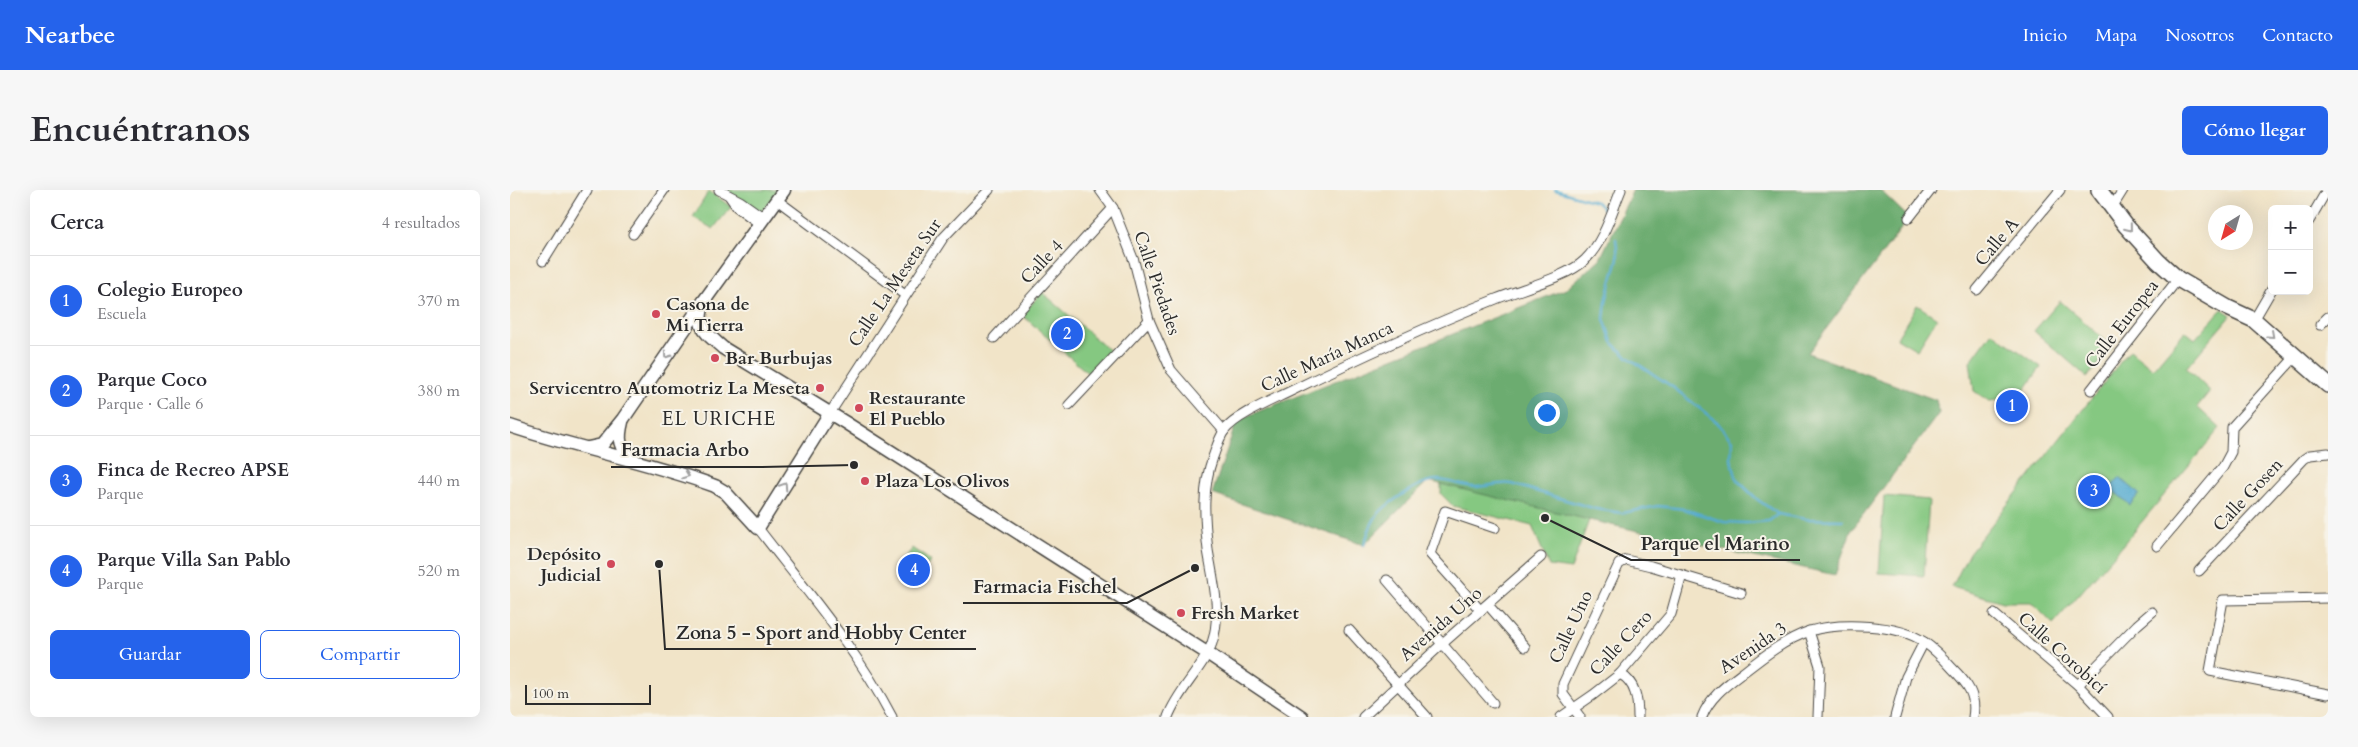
<!DOCTYPE html>
<html lang="es">
<head>
<meta charset="utf-8">
<style>
  :root { --surface:#fff; --page:#f7f7f7; --text:#2b2b33; --muted:#7c7c81; --line:#e1e1e2; --accent:#2563eb }
  body { margin:0; font-family:Cardo,serif; background:var(--page); color:var(--text) }
  .controls { position:absolute; right:15px; top:15px; display:grid; overflow:hidden; border-radius:8px; box-shadow:0 5px 20px #0002 }
  .controls button { width:45px; height:45px; display:grid; place-items:center; padding:0; border:0; border-bottom:1px solid var(--line); background:var(--surface); color:var(--text); font:25px sans-serif }
  .compass { position:absolute; left:1698px; top:15px; width:45px; height:45px; border-radius:50%; background:var(--surface); box-shadow:0 5px 20px #0002; rotate:217deg }
  .scale { position:absolute; left:15px; bottom:12px; width:126px; box-sizing:border-box; padding-left:5px; border:2px solid #2b2b2b; border-top:0; font-size:14px; line-height:18px; white-space:nowrap; color:#2b2b2b; -webkit-text-stroke:4px #f7f3e8; paint-order:stroke }
  .you { position:absolute; left:1036px; top:222px; width:18px; height:18px; margin:-12px; border:4px solid #fff; border-radius:50%; background:#1a73e8; box-shadow:0 0 0 8px #1a73e833 }
  .badge { display:grid; place-items:center; width:32px; height:32px; border-radius:50%; background:var(--accent); color:#fff; font-size:16px; font-weight:700 }
  .pin { position:absolute; translate:-50% -50%; border:2px solid #fff; box-shadow:0 1px 5px #0006 }
  .list { margin:0; padding:0; list-style:none }
  h2 { display:flex; justify-content:space-between; align-items:center; height:65px; margin:0; padding:0 20px; font-size:21px }
  h2 small { font-size:16px; font-weight:400; color:var(--muted) }
  .list li { display:grid; grid-template-columns:32px 1fr auto; gap:15px; align-items:center; box-sizing:border-box; height:90px; padding:0 20px; border-top:1px solid var(--line) }
  .list b { display:block; font-size:19px; white-space:nowrap }
  .list p { margin:0; font-size:16px; white-space:nowrap; color:var(--muted) }
  .list em { font-size:16px; font-style:normal; color:var(--muted) }
  .actions { display:flex; gap:10px; padding:15px 20px }
  .actions a { flex:1; padding:11px 0; border:1px solid var(--accent); border-radius:8px; text-align:center; font-size:18px; color:var(--accent) }
  .actions .main { background:var(--accent); color:#fff }
  .map { position:relative; flex:none; width:1818px; height:527px; overflow:hidden; border-radius:8px }
  header { display:flex; align-items:center; gap:30px; box-sizing:border-box; height:70px; padding:0 25px; background:var(--accent); color:#fff }
  header strong { font-size:24px }
  nav { display:flex; gap:28px; margin-inline-start:auto; font-size:18px }
  .intro { display:flex; align-items:center; justify-content:space-between; box-sizing:border-box; height:120px; padding:0 30px }
  h1 { margin:0; font-size:35px }
  .button { padding:12px 22px; border-radius:8px; background:var(--accent); color:#fff; font-size:18px; font-weight:700 }
  main { display:flex; gap:30px; padding:0 30px }
  aside { flex:1; background:var(--surface); border-radius:8px; box-shadow:0 5px 20px #0002 }
  .map>svg:first-child { display:block }
</style>
</head>
<body>
<header>
<strong>Nearbee</strong>
<nav><a>Inicio</a><a>Mapa</a><a>Nosotros</a><a>Contacto</a></nav>
</header>
<div class="intro"><h1>Encuéntranos</h1><a class="button">Cómo llegar</a></div>
<main>
<aside>
<h2>Cerca<small>4 resultados</small></h2>
<ul class="list">
<li><span class="badge">1</span><div><b>Colegio Europeo</b><p>Escuela</p></div><em>370 m</em></li>
<li><span class="badge">2</span><div><b>Parque Coco</b><p>Parque · Calle 6</p></div><em>380 m</em></li>
<li><span class="badge">3</span><div><b>Finca de Recreo APSE</b><p>Parque</p></div><em>440 m</em></li>
<li><span class="badge">4</span><div><b>Parque Villa San Pablo</b><p>Parque</p></div><em>520 m</em></li>
</ul>
<div class="actions"><a class="main">Guardar</a><a>Compartir</a></div>
</aside>
<div class="map">
<svg width="1818" height="527" viewBox="0 0 1818 527">
  <rect width="100%" height="100%" fill="#f7f3e8"/>
  <filter id="ink" filterUnits="userSpaceOnUse"><feTurbulence type="fractalNoise" baseFrequency=".02" numOctaves="2"/><feDisplacementMap in="SourceGraphic" scale="10" xChannelSelector="R" yChannelSelector="G"/><feConvolveMatrix kernelMatrix="1 2 1 2 8 2 1 2 1" color-interpolation-filters="sRGB"/></filter>
  <filter id="wash" filterUnits="userSpaceOnUse"><feTurbulence type="fractalNoise" baseFrequency=".0096" numOctaves="4" result="noise"/><feDisplacementMap in="SourceGraphic" scale="20" xChannelSelector="R" yChannelSelector="G"/><feGaussianBlur stdDeviation="1.12" result="paint"/><feColorMatrix in="noise" values="0 0 0 0 0 0 0 0 0 0 0 0 0 0 0 0 0 1.4 0 .05"/><feComposite in="paint" operator="in"/></filter>
  <g filter="url(#wash)">
    <rect width="100%" height="100%" fill="#f1e4c8"/>
    <g fill="#85c881" stroke="#587a56">
      <polygon points="216,0 265,0 268,2 252,21 248,21"/>
      <polygon points="199,1 221,17 203,39 183,27"/>
      <polygon points="532,102 602,163 581,186 512,125"/>
      <polygon points="1550,111 1603,157 1577,187 1524,141"/>
      <polygon points="1407,115 1427,128 1407,160 1387,148"/>
      <polygon points="1712,119 1721,125 1676,178 1700,201 1687,217 1710,238 1605,364 1543,434 1521,412 1493,412 1442,397 1459,363 1620,160 1643,179 1675,141 1685,149"/>
      <polygon points="1482,142 1531,177 1509,208 1479,211 1464,201 1460,172"/>
      <polygon points="931,285 1076,323 1079,330 1061,379 1039,376 1022,336 943,316 931,304"/>
      <polygon points="1374,306 1419,310 1414,386 1369,383"/>
      <polygon points="402,358 421,371 401,395 391,372"/>
    </g>
    <polygon fill="#6cac6f" stroke="#4c6c4d" points="1123,0 1370,0 1399,28 1298,163 1426,210 1429,223 1341,341 1325,385 1079,330 918,291 854,355 702,304 727,230 1056,99 1090,69"/>
    <polygon fill="#54abd1" stroke="#406b7e" points="1610,287 1629,304 1620,315 1600,298"/>
    <g fill="none" stroke-linecap="round" stroke-linejoin="round">
      <g stroke="#54abd1" stroke-width="2.5">
        <polyline points="1045,0 1086,12 1091,16 1096,25"/>
        <polyline points="1106,49 1108,68 1096,111 1094,129 1102,152 1116,166 1164,198 1207,232 1222,251 1221,269 1227,290 1248,310 1268,324"/>
        <path d="M 854,355 C 857,347 859,338 864,330 C 871,316 911,290 927,290 C 939,290 952,296 964,297 C 977,297 990,292 1002,294 L 1086,319 L 1112,323 L 1148,316 L 1174,319 L 1214,332 L 1236,333 L 1259,331 L 1268,324 L 1295,329 L 1333,330"/>
      </g>
    </g>
  </g>
  <g filter="url(#ink)">
    <g fill="none" stroke-linecap="round" stroke-linejoin="round">
      <g stroke="#494743" stroke-width="11">
        <g id="street">
          <polyline points="209,0 230,11 254,28"/>
          <polyline points="590,0 603,18 624,71 639,130 661,180 714,241"/>
          <polyline points="220,7 227,17 250,34"/>
          <polyline points="267,10 395,105"/>
          <polyline points="1603,16 1613,0"/>
          <polyline points="1399,28 1421,0"/>
          <polyline points="1799,31 1817,0"/>
          <polyline points="123,44 154,0"/>
          <polyline points="33,71 77,0"/>
          <polyline points="1467,100 1550,0"/>
          <polyline points="1744,130 1762,99"/>
          <polyline points="1810,135 1818,127"/>
          <polyline points="484,148 603,18"/>
          <polyline points="1581,200 1668,89"/>
          <polyline points="559,215 639,130"/>
          <polyline points="320,223 433,48 479,0"/>
          <path d="M 248,338 C 295,399 346,458 382,527"/>
          <polyline points="1647,356 1713,277 1721,262 1722,237 1785,167"/>
          <polyline points="1689,381 1794,269 1800,265 1818,263"/>
          <polyline points="877,390 983,513"/>
          <polyline points="1818,408 1713,410 1700,481 1818,504"/>
          <polyline points="978,415 1015,457"/>
          <polyline points="971,421 920,364 935,321 985,338"/>
          <polyline points="1484,424 1568,495 1598,527"/>
          <polyline points="839,440 917,527"/>
          <polyline points="1299,441 1310,476 1308,527"/>
          <path d="M 1110,484 C 1126,492 1128,511 1128,527"/>
          <polyline points="1568,495 1627,435 1642,422"/>
          <path d="M 658,527 C 668,500 694,477 702,453 C 712,423 703,390 698,360 C 694,328 692,297 703,267 C 706,259 709,248 714,241 C 726,225 763,210 781,201 C 848,168 916,137 986,109 C 1010,99 1058,87 1075,70 C 1094,51 1101,24 1111,0"/>
          <polyline points="853,527 933,453 1031,367"/>
          <polyline points="1051,527 1083,505 1110,484 1161,424 1172,385"/>
          <polyline points="1070,527 1053,504 1053,494 1109,374 1116,370 1141,376 1231,403"/>
          <path d="M 1192,527 C 1200,506 1218,494 1235,481 C 1254,466 1276,449 1300,441 C 1329,432 1389,434 1414,452 C 1424,459 1434,469 1442,478 C 1457,493 1467,505 1463,527"/>
          <polyline points="1385,527 1396,487 1414,452"/>
        </g>
      </g>
      <g stroke="#494743" stroke-width="15">
        <g id="secondary">
          <path d="M 194,111 C 185,137 194,141 213,158 L 336,233 L 697,463 L 792,527"/>
          <path d="M 112,232 C 108,248 108,259 123,268"/>
          <path d="M 0,236 C 68,259 138,271 205,296 L 215,302 L 248,338 L 320,223"/>
          <polyline points="78,258 92,255 113,229 194,111 274,0"/>
        </g>
      </g>
      <g stroke="#494743" stroke-width="18">
        <polyline id="primary" points="1589,0 1616,36 1648,71 1668,89 1718,118 1744,130 1818,195"/>
      </g>
      <use href="#street" stroke="#fff" stroke-width="9"/>
      <use href="#secondary" stroke="#fff" stroke-width="12"/>
      <use href="#primary" stroke="#fff" stroke-width="15"/>
    </g>
    <defs><path id="oneway-chevron" d="M-2-3.5L2.5 0L-2 3.5" fill="none" stroke-width="1.6" stroke-linecap="round" stroke-linejoin="round" transform="scale(1.25)"/></defs>
    <g stroke="#a0a0a0">
      <use href="#oneway-chevron" transform="translate(1619 38) rotate(51)"/>
      <use href="#oneway-chevron" transform="translate(1761 145) rotate(42)"/>
      <use href="#oneway-chevron" transform="translate(157 165) rotate(125)"/>
      <use href="#oneway-chevron" transform="translate(176 285) rotate(21)"/>
      <use href="#oneway-chevron" transform="translate(274 296) rotate(-57)"/>
    </g>
  </g>
  <g fill="#d1495b" stroke="#f7f3e8" stroke-width="2">
    <circle cx="146" cy="124" r="5"/>
    <circle cx="205" cy="168" r="5"/>
    <circle cx="310" cy="198" r="5"/>
    <circle cx="349" cy="218" r="5"/>
    <circle cx="355" cy="291" r="5"/>
    <circle cx="101" cy="374" r="5"/>
    <circle cx="671" cy="423" r="5"/>
  </g>
  <g text-anchor="middle" dominant-baseline="central" stroke-width="4" stroke-linejoin="round" paint-order="stroke">
    <g font-size="18" fill="#2b2b2b" stroke="#f7f3e8">
      <text transform="translate(1487 52) rotate(-50)">Calle A</text>
      <text transform="translate(532 72) rotate(-47)">Calle 4</text>
      <text transform="translate(385 93) rotate(-56)">Calle La Meseta Sur</text>
      <text transform="translate(647 93) rotate(71)">Calle Piedades</text>
      <text transform="translate(1612 134) rotate(-52)">Calle Europea</text>
      <text transform="translate(817 167) rotate(-25)">Calle María Manca</text>
      <text transform="translate(1738 305) rotate(-47)">Calle Gosen</text>
      <text transform="translate(931 434) rotate(-41)">Avenida Uno</text>
      <text transform="translate(1061 437) rotate(-65)">Calle Uno</text>
      <text transform="translate(1111 453) rotate(-47)">Calle Cero</text>
      <text transform="translate(1243 458) rotate(-34)">Avenida 3</text>
      <text transform="translate(1552 463) rotate(42)">Calle Corobicí</text>
    </g>
    <g font-size="18" font-weight="bold" fill="#2b2b2b" stroke="#f7f3e8" text-anchor="start">
      <text x="156" y="114">Casona de<tspan x="156" dy="21">Mi Tierra</tspan></text>
      <text x="215" y="168">Bar Burbujas</text>
      <text x="300" y="198" text-anchor="end">Servicentro Automotriz La Meseta</text>
      <text x="359" y="208">Restaurante<tspan x="359" dy="21">El Pueblo</tspan></text>
      <text x="365" y="291">Plaza Los Olivos</text>
      <text x="91" y="364" text-anchor="end">Depósito<tspan x="91" dy="21">Judicial</tspan></text>
      <text x="681" y="423">Fresh Market</text>
    </g>
    <g font-size="19" letter-spacing="1" fill="#2b2b2b" stroke="#f7f3e8">
      <text x="209" y="229">EL URICHE</text>
    </g>
  </g>
  <path fill="none" stroke="#2b2b2b" stroke-width="2" d="M344 275L249 277H101M1035 328L1121 370H1290M685 378L617 413H453M149 374L155 459H466"/>
  <g fill="#2b2b2b" stroke="#f7f3e8" stroke-width="2">
    <circle cx="344" cy="275" r="5"/>
    <circle cx="1035" cy="328" r="5"/>
    <circle cx="685" cy="378" r="5"/>
    <circle cx="149" cy="374" r="5"/>
  </g>
  <g font-size="19" text-anchor="middle" font-weight="bold" fill="#2b2b2b" stroke="#f7f3e8" stroke-width="4" stroke-linejoin="round" paint-order="stroke">
    <text x="175" y="266">Farmacia Arbo</text>
    <text x="1205" y="360">Parque el Marino</text>
    <text x="535" y="403">Farmacia Fischel</text>
    <text x="311" y="449">Zona 5 - Sport and Hobby Center</text>
  </g>
</svg>
<div class="controls">
<button>+</button>
<button>−</button>
</div>
<svg class="compass" viewBox="-18 -18 36 36"><path d="M0-13l5 13h-10z" fill="#e53935"/><path d="M0 13l5-13h-10z" fill="#7c7c81"/></svg>
<div class="scale">100 m</div>
<div class="you"></div>
<div class="pin badge" style="left:1502px;top:216px">1</div>
<div class="pin badge" style="left:557px;top:144px">2</div>
<div class="pin badge" style="left:1584px;top:301px">3</div>
<div class="pin badge" style="left:404px;top:380px">4</div>
</div>
</main>
</body>
</html>
